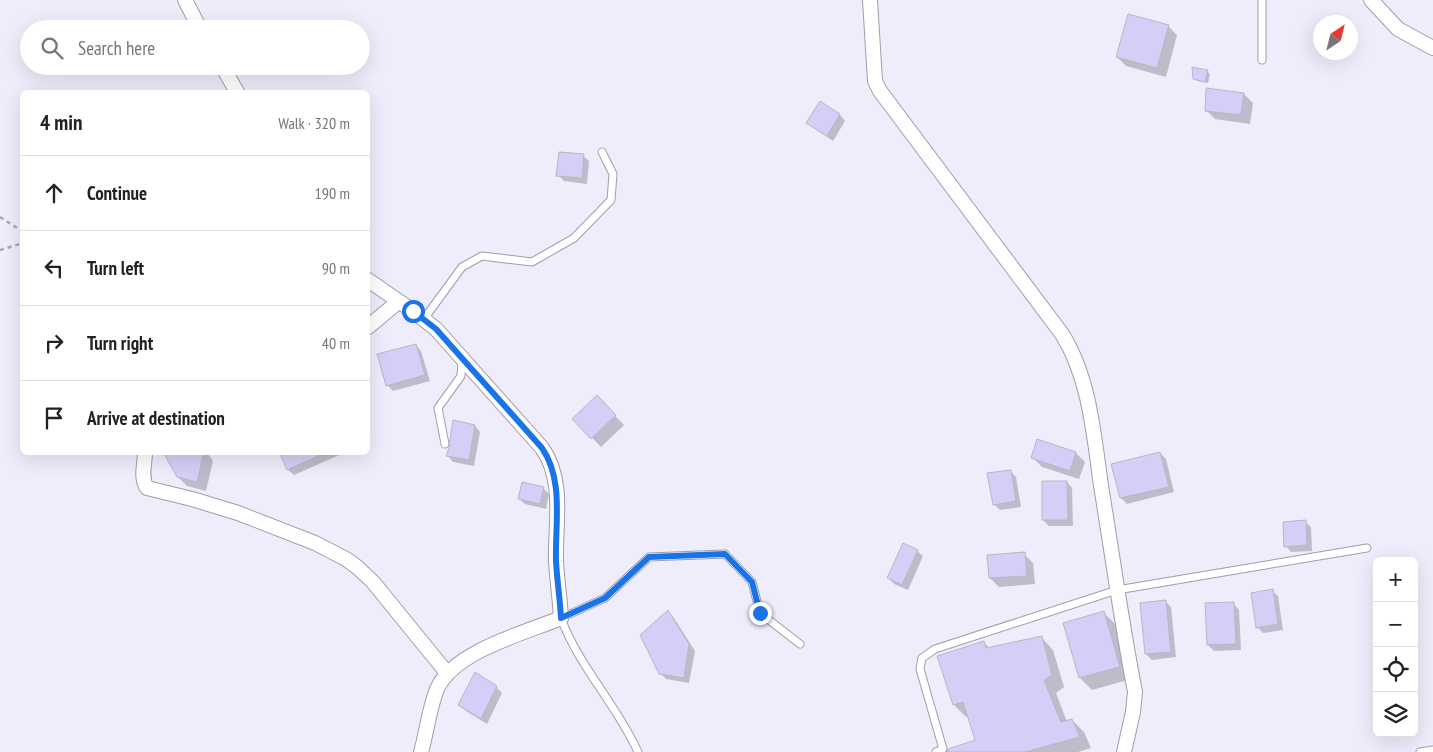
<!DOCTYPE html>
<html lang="en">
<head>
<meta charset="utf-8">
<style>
  :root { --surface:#fff; --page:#f2f2f2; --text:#222; --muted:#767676; --line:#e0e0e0 }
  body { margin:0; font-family:"PT Sans Narrow",sans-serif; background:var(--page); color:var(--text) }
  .controls { position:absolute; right:15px; bottom:15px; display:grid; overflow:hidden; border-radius:8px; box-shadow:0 5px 20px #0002 }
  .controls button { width:45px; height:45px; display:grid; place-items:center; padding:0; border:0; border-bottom:1px solid var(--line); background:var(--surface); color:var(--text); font:25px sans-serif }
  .compass { position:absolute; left:1313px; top:15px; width:45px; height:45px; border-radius:50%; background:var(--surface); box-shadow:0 5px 20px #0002; rotate:35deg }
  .stop { position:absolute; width:15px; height:15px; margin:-11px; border:4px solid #1a73e8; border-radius:50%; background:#fff }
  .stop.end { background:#1a73e8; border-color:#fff; box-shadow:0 1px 5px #0008 }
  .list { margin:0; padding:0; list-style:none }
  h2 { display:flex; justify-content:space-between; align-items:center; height:65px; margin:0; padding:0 20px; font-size:21px }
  h2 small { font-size:16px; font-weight:400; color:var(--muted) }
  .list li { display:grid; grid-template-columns:32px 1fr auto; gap:15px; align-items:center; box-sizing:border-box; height:75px; padding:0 20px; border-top:1px solid var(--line) }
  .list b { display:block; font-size:19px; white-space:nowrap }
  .list em { font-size:16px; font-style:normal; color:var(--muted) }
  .icon { flex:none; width:28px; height:28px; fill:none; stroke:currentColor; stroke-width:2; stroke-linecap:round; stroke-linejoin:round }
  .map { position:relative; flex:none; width:1433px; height:752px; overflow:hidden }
  .search { position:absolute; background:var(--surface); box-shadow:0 5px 20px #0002; left:20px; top:20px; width:350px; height:55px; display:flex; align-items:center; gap:12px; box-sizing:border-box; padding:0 18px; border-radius:28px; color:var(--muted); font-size:19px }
  .panel { position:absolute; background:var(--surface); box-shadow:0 5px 20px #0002; left:20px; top:90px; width:350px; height:365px; border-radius:8px }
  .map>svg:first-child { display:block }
</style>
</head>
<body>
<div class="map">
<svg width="1433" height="752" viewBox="0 0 1433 752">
  <rect width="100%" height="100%" fill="#efecfc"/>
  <g fill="#0003">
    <polygon points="1168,26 1177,35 1166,77 1126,66 1117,57"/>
    <polygon points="1207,71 1210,74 1208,83 1197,81 1194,78"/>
    <polygon points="1244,94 1253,103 1250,124 1215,119 1206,110"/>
    <polygon points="821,103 840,115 845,121 833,141 814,128 808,123"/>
    <polygon points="583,156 589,161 587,184 564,181 558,175"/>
    <polygon points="416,345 421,351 430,381 393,391 387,385"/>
    <polygon points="597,397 624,425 601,447 574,419"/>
    <polygon points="475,426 480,432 474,466 453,462 448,456"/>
    <polygon points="164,452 207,452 213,461 206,491 187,486 178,477"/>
    <polygon points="280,452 346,452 294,475 288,470"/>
    <polygon points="1076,453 1085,462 1079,479 1042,467 1033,458"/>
    <polygon points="1160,453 1166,459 1174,492 1127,504 1121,498 1113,465"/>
    <polygon points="1010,471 1016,477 1021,507 1000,510 994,504"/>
    <polygon points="1067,482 1072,488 1073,526 1049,526 1043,520"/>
    <polygon points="543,488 549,494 546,509 525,504 519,499"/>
    <polygon points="1305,522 1311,527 1312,551 1291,552 1286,546"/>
    <polygon points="917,551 923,556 908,590 894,584 888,578"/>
    <polygon points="1024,554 1033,563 1035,584 999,587 990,578"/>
    <polygon points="1272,591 1278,596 1283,630 1263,633 1257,627"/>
    <polygon points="1165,601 1171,607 1176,657 1152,660 1146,654"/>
    <polygon points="1234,604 1239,610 1241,650 1214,651 1208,645"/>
    <polygon points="668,612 674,618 695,651 689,683 666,679 660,673"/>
    <polygon points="1103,612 1115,624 1131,679 1092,690 1080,678 1064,623"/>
    <polygon points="1041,637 1053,650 1064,687 1056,693 1067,722 1072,720 1084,732 1091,748 1078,752 964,752 977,741 968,716 966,717 954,705 984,642 990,649"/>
    <polygon points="496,687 502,693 487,724 466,711 460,705"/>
  </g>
  <g fill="#d5cef6" stroke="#b9b6c5">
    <polygon points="1128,14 1169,25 1157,68 1116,57"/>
    <polygon points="1192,67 1208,70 1205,82 1193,79"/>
    <polygon points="1206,88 1244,93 1241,115 1205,111"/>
    <polygon points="820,101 840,114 827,136 806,123"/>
    <polygon points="559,152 584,154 582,178 556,176"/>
    <polygon points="416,344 425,375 386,386 377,354"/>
    <polygon points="597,395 616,415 591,439 572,419"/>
    <polygon points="453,420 475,425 469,460 446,456 450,445 450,439"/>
    <polygon points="1037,439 1076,452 1070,471 1031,458"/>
    <polygon points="163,452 204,452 197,482 177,477"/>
    <polygon points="279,452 327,452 287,470"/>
    <polygon points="1160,452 1169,487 1120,498 1111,464"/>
    <polygon points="1011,470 1016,501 993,505 987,473"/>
    <polygon points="1042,481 1067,481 1068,520 1042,520"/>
    <polygon points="522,482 544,487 540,504 518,499"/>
    <polygon points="1306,520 1307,545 1284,547 1283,522"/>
    <polygon points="903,543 918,550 902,585 887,578"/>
    <polygon points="1025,552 1027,576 989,578 987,555"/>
    <polygon points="1273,589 1278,624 1256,628 1251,593"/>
    <polygon points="1166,600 1171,652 1145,654 1140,603"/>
    <polygon points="1234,602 1236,644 1207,645 1205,603"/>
    <polygon points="668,610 689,644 684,678 659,674 640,635"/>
    <polygon points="1104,611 1120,667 1079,678 1063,623"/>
    <polygon points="1042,636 1052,675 1044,680 1061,722 1072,719 1080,737 1025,752 947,752 948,749 975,740 963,702 953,705 937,656 984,641 986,648"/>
    <polygon points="475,672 497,686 481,719 458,705"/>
  </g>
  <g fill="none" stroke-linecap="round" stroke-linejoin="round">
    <g stroke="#9f9dab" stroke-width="9">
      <g id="lane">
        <polyline points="1262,0 1262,60"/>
        <polyline points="424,319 462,267 482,256 532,262 574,238 611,200 613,174 602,152"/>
        <polyline points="445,444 438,408 461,376 462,361"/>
        <path d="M 638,752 C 617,705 579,667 561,618 L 605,598 L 649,557 L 725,554 L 752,582 L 760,613 L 800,644"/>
        <polyline points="936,752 943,749 920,669 922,658 935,649 1117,590 1367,548"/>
        <polyline points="1420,752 1433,750"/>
      </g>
    </g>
    <g stroke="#9f9dab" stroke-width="16">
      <g id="street">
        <polyline points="185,0 200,29"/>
        <path d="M 870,0 L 875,81 L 880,91 L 1062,334 C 1091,380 1094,440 1102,492 C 1113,559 1122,626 1135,692 L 1133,712 L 1124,752"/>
        <polyline points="1371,0 1398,29 1433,48"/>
        <polyline points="222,66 237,92"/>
        <path d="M 368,280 L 413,311 L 436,329 L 542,448 C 565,480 555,524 556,561 C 557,580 560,599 561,618 C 525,633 454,651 437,689 C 429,709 427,731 421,752"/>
        <polyline points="368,327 398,302"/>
        <path d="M 145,452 C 145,464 140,478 147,488 L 192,499 L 238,513 L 315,543 L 346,559 L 357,567 L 373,582 L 447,673"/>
      </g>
    </g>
    <g stroke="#aba8b5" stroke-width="2.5" stroke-dasharray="4 4" stroke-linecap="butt">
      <polyline points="0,217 22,231"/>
      <polyline points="0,250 20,244 22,239"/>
    </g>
    <use href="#lane" stroke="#fff" stroke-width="7"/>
    <use href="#street" stroke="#fff" stroke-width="14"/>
  </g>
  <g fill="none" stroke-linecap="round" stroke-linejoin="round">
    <path stroke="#1a73e8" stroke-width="6" d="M 413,311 L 436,329 L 542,448 C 564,480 555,523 556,561 C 557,580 560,599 561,618 L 605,598 L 649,557 L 725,554 L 752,582 L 760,613"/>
  </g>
</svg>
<div class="controls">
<button>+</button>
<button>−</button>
<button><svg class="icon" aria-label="locate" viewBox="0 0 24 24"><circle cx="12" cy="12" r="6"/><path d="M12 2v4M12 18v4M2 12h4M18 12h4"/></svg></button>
<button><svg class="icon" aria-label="layers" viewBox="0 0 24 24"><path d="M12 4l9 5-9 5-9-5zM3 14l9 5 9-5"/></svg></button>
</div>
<svg class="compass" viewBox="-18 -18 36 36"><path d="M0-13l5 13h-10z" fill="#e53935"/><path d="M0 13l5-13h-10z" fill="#767676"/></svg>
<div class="stop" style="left:413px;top:311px"></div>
<div class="stop end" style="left:760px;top:613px"></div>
<div class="search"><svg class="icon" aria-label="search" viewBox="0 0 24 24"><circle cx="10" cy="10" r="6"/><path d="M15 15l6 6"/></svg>Search here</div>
<section class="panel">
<h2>4 min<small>Walk · 320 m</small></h2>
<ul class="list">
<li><svg class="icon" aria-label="ahead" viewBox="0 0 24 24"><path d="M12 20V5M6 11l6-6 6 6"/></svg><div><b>Continue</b></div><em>190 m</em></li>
<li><svg class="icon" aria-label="left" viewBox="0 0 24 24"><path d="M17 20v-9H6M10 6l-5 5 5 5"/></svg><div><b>Turn left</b></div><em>90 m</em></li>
<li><svg class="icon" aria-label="right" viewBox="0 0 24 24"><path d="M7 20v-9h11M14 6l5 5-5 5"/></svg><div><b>Turn right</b></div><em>40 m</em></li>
<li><svg class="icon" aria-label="arrive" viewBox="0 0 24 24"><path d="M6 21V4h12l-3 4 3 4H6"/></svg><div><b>Arrive at destination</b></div></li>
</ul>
</section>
</div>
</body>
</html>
